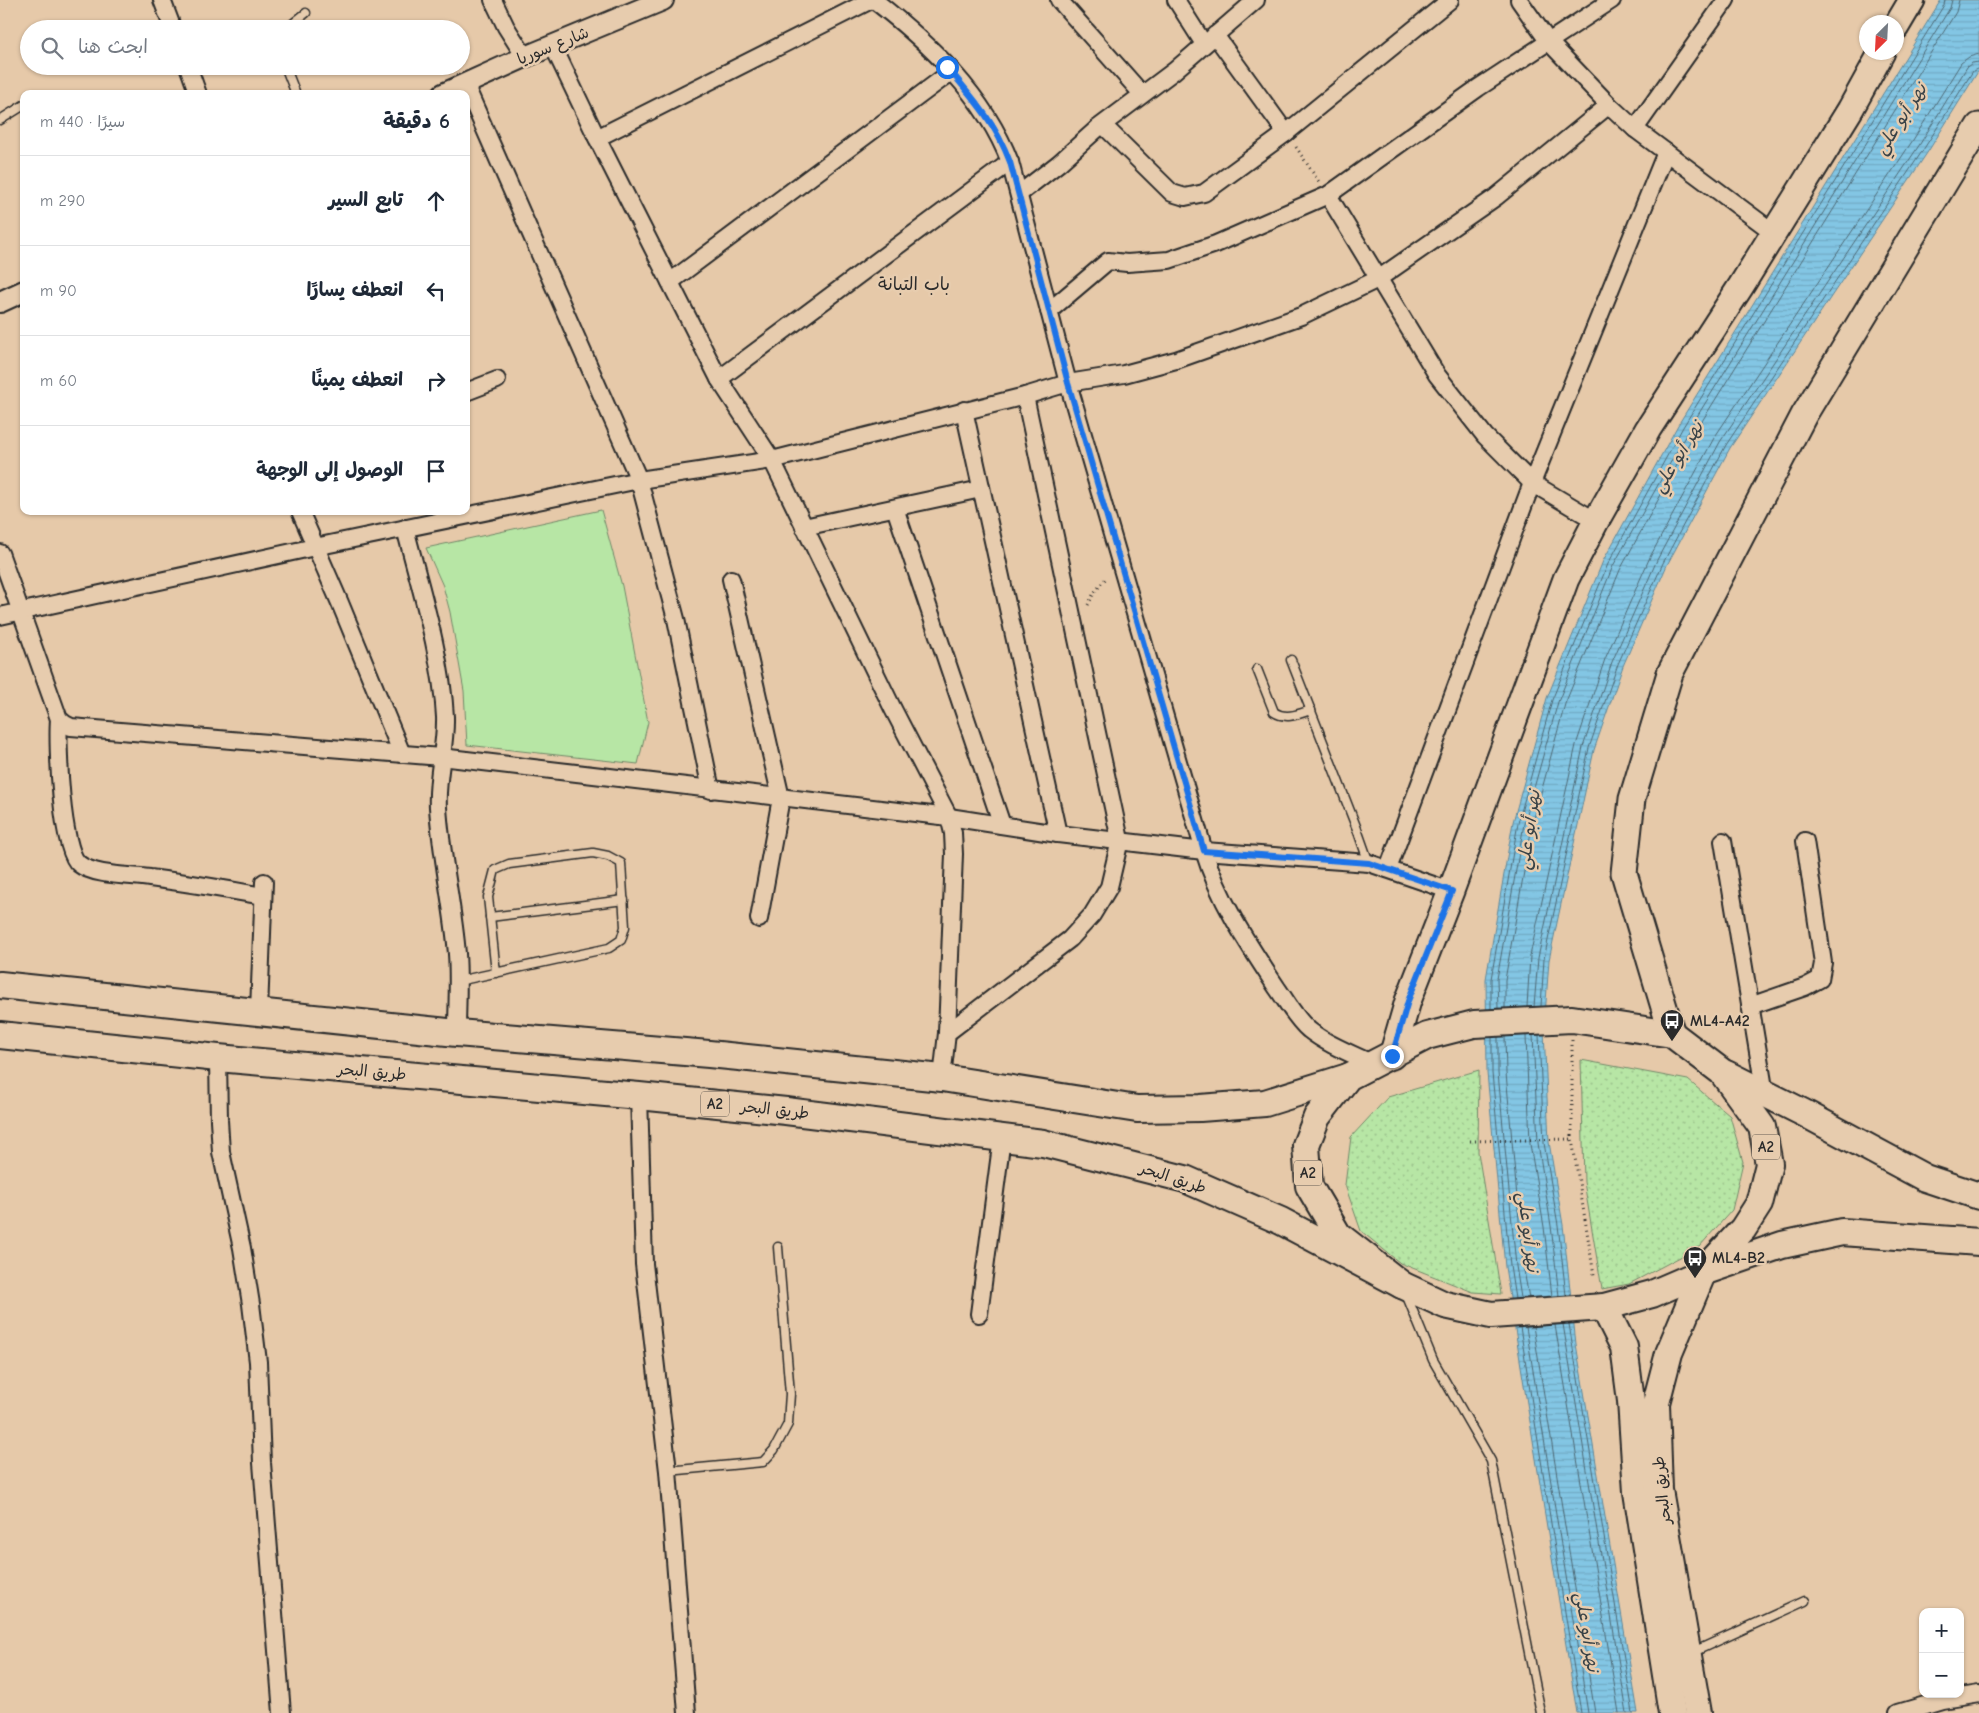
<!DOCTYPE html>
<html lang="ar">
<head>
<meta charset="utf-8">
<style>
  :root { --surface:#fff; --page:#f6f6f7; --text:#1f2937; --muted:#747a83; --line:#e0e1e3 }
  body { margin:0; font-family:"Comic Neue","Playpen Sans Arabic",sans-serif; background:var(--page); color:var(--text); direction:rtl }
  .controls { position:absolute; right:15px; bottom:15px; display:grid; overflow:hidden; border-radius:10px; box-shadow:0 1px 4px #0004 }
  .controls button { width:45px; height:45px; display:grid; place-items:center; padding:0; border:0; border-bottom:1px solid var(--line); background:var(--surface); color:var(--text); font:25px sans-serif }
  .compass { position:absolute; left:1859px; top:15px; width:45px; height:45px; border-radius:50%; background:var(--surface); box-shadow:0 1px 4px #0004; rotate:204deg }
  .stop { position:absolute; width:15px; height:15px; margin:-11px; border:4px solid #1a73e8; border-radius:50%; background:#fff }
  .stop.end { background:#1a73e8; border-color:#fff; box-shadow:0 1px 5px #0008 }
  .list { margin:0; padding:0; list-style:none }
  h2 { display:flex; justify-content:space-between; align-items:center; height:65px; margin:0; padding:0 20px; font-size:21px }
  h2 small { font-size:16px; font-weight:400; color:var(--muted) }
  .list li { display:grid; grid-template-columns:32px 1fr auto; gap:15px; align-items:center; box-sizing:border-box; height:90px; padding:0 20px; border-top:1px solid var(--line) }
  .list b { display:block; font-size:19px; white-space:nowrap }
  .list em { font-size:16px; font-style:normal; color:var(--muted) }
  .icon { flex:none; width:28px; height:28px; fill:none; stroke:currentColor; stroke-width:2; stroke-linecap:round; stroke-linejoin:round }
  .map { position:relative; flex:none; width:1979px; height:1713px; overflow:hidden; direction:ltr }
  .search { position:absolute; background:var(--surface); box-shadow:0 1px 4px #0004; left:20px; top:20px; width:450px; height:55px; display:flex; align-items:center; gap:12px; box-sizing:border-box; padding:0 18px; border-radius:28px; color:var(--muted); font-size:19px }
  .panel { position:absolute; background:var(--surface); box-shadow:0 1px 4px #0004; left:20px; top:90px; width:450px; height:425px; border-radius:10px; direction:rtl }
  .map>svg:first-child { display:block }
</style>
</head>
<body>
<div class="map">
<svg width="1979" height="1713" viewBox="0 0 1979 1713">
  <defs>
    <pattern id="grass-dots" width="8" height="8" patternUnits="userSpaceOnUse" patternTransform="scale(1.25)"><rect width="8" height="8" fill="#b7e6a5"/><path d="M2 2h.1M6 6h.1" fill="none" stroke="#9ec58e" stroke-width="1.8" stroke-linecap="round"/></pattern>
    <pattern id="water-rules" width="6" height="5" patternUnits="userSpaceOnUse" patternTransform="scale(1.25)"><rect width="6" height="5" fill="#83c6e4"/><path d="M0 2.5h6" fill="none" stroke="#71aac4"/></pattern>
  </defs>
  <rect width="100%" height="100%" fill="#e6c9a9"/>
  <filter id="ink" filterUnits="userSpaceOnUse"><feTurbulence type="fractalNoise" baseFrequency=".02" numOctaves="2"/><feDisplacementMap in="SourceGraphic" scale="10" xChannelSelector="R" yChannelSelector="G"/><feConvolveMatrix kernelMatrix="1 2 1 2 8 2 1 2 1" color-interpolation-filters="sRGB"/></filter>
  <g filter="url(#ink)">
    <g fill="url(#grass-dots)" stroke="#718868">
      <polygon points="1581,1060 1688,1080 1730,1116 1743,1162 1732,1210 1699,1247 1629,1284 1602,1289 1584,1182"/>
      <polygon points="1479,1070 1478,1152 1501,1294 1473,1292 1400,1263 1361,1231 1345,1185 1351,1137 1388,1097"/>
    </g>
    <polygon fill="#b7e6a5" stroke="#718868" points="601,510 622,586 648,722 638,764 467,745 464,691 450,612 443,586 426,548"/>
    <polygon fill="url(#water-rules)" stroke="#60889a" points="1941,0 1979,0 1979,70 1929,150 1730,448 1667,565 1623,666 1594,750 1549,960 1544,1030 1549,1142 1563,1225 1576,1344 1638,1713 1577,1713 1505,1267 1487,1073 1486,979 1513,822 1547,698 1603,561 1678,425"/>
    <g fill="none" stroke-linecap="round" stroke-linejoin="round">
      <g stroke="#4e6975" stroke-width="1">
        <polyline points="1541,1006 1544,959 1589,748 1618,664 1663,563 1726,445 1925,147 1973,71 1979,68"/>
        <polyline points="1527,1007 1530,956 1576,745 1605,659 1650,557 1714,438 1913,140 1961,63 1969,57 1979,54"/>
        <polyline points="1534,1007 1538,958 1583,747 1612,662 1657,560 1720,442 1920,144 1967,67 1972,63 1979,62"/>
        <polyline points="1498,1008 1497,979 1524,824 1558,702 1613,566 1688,431 1950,8 1952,0"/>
        <polyline points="1505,1008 1505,980 1532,826 1565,704 1620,570 1694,434 1956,12 1959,0"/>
        <polyline points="1491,1009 1491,979 1518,823 1552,700 1608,564 1683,427 1944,5 1945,0"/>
        <polyline points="1533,1035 1538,1143 1551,1226 1559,1296"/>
        <polyline points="1539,1035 1544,1143 1558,1225 1566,1295"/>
        <polyline points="1526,1036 1530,1144 1544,1227 1552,1296"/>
        <polyline points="1492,1037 1492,1073 1510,1266 1515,1299"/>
        <polyline points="1498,1037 1498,1073 1516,1266 1521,1298"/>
        <polyline points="1505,1037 1506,1073 1523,1265 1529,1298"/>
        <polyline points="1563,1324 1627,1713"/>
        <polyline points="1569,1324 1633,1713"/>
        <polyline points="1555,1325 1619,1713"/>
        <polyline points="1533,1326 1595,1713"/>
        <polyline points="1520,1327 1581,1713"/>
        <polyline points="1526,1327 1588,1713"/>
      </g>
      <g stroke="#2b2b2b" stroke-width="11">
        <g id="service">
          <polyline points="286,29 306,13"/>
          <polyline points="285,66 296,94"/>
          <polyline points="0,120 24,105"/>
          <polyline points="1291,660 1357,829 1369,863"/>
          <path d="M 1257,669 L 1274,712 C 1286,720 1299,714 1311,710"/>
          <polyline points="490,917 624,900"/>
          <polyline points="458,981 609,948 621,940 625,927 621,863 608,856 593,853 509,864 495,870 488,897 496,973"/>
          <polyline points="1406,1294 1433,1360 1491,1461 1541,1713"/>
          <polyline points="668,1471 763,1462 774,1450 788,1424 789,1408 790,1394 778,1247"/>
          <polyline points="1691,1653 1805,1601"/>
        </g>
      </g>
      <g stroke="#2b2b2b" stroke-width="20">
        <g id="minor">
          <polyline points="162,0 173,29"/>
          <polyline points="493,0 506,27 525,57"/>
          <path d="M 874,0 C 929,43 985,96 1010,162 L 1068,383 L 1204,851 C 1219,901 1248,944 1277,988 C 1287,1002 1296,1019 1309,1030 C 1328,1045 1352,1054 1373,1064"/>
          <polyline points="1059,0 1142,94"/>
          <polyline points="1176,0 1204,44"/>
          <polyline points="1519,0 1548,41 1609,105 1635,129 1773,232"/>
          <polyline points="1215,35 1286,133"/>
          <polyline points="553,46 597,138 719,379 772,460 893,709 949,817 953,833 954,854 947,1033 942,1078"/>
          <polyline points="188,66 198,94"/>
          <polyline points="465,84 639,480 676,619 711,790"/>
          <polyline points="1103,125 1172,193 1185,197 1204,193 1286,133 1450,0"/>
          <polyline points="1635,129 1726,0"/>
          <polyline points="597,138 871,0"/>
          <polyline points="1019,194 1059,163 1098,128 1174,71 1256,0"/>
          <polyline points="1328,195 1437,375 1485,436 1532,483 1596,521"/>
          <polyline points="670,282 951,72"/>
          <polyline points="1049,311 1108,261 1127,263 1169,260 1216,244 1328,195 1478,88 1612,0"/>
          <polyline points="719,379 1010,162"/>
          <polyline points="466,392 497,380"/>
          <polyline points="964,410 1058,834"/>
          <polyline points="895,508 1002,825"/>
          <polyline points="300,511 340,603 402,754"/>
          <polyline points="804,527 981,489"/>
          <path d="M 405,528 C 420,587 442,657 445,717 C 446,747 436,777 438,807 C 441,856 453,905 457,954 C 459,980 457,1007 457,1033"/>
          <polyline points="0,553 59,719 65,724 71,727 441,757 949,817 1058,834 1204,851 1369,863 1451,891"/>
          <polyline points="731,579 781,798 759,919"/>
          <polyline points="0,616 315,547 639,480 772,460 1025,396 1068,383 1124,374 1176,360 1301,316 1378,279 1496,197 1609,105"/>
          <path d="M 59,719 C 57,744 61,850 79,864 C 94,876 131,875 150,878 C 188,883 225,889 263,896"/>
          <polyline points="1723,841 1765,1094"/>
          <polyline points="1388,869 1532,483 1666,152"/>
          <polyline points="1750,1006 1805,987 1820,979 1823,963 1805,841"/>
          <polyline points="259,1011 264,882"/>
          <polyline points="947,1033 1070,939 1092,915 1109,887 1120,840 1025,396"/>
          <polyline points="218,1058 219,1120 221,1152 242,1248 251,1304 258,1362 262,1463 282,1713"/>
          <polyline points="639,1096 644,1264 668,1471 687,1713"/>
          <polyline points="979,1314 1002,1138"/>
          <polyline points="1898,1713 1942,1700 1979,1694"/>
        </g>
      </g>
      <g stroke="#2b2b2b" stroke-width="24">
        <g id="tertiary">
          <polyline points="443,94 525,57 663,0"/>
          <polyline points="0,302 24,291"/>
        </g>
      </g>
      <g stroke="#2b2b2b" stroke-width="29">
        <g id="primary">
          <polyline points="1896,27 1912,0"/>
          <polyline points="1672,1034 1624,873 1632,799 1670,673 1804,415 1979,126"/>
          <polyline points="1392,1056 1408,1001 1451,891 1566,579 1596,521 1648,429 1741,286 1850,110 1882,52"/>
        </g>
      </g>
      <g stroke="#2b2b2b" stroke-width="30">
        <g id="trunk">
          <polyline points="0,985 457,1033 709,1054 942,1078 1137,1109 1200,1108 1265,1103 1348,1077"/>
          <polygon points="1572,1019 1672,1034 1722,1072 1762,1127 1769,1164 1759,1204 1743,1229 1703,1272 1652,1294 1604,1307 1491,1315 1445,1305 1402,1285 1338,1235 1309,1186 1306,1145 1317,1117 1348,1077 1427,1036 1474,1024"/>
          <polyline points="0,1035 218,1058 639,1096 786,1111 1043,1143 1185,1179 1281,1221 1402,1285"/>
          <polyline points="1726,1074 1804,1113 1925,1178 1979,1196"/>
          <polyline points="1604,1307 1624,1347 1631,1401 1637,1492 1672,1713"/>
          <polyline points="1698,1713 1659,1490 1656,1403 1669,1353 1703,1272 1782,1245 1842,1232 1979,1242"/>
        </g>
      </g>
      <g stroke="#2b2b2b" stroke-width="3" stroke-dasharray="1 4" stroke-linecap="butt">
        <polyline points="1296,147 1319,182"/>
        <polyline points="1088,605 1094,593 1107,577"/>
        <polyline points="1572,1040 1572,1139 1594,1275"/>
        <polyline points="1470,1141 1572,1139"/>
      </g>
      <use href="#service" stroke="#e7ccae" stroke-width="8"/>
      <use href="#minor" stroke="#e7ccae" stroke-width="16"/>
      <use href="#tertiary" stroke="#e7ccae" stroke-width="20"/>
      <use href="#primary" stroke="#e7ccae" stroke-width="25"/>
      <use href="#trunk" stroke="#e7ccae" stroke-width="26"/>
    </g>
  </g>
  <g fill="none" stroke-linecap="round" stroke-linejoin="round" filter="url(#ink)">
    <path stroke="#1a73e8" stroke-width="6" d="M 947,67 C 974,99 995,122 1010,162 L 1068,383 L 1204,851 L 1369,863 L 1452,891 L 1408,1001 L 1392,1056"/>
  </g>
  <defs>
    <g id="bus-pin" transform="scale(1.25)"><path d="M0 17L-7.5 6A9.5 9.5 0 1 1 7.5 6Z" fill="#2b2b2b" stroke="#e7ccae"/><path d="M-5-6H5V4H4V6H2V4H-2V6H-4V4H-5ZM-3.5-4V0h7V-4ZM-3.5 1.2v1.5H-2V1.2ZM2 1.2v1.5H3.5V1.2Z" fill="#fff"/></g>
  </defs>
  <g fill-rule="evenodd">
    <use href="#bus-pin" x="1672" y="1021"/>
    <use href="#bus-pin" x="1695" y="1258"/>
  </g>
  <g text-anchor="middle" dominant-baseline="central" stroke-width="5" stroke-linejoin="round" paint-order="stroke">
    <g fill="#e7ccae" stroke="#635b52" stroke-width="1">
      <rect x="701" y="1091.5" width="28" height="25" rx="4"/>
      <rect x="1752" y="1134.5" width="28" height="25" rx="4"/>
      <rect x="1294" y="1160.5" width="28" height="25" rx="4"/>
    </g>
    <g font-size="15" font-weight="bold" fill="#2b2b2b">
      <text x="715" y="1104">A2</text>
      <text x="1766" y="1147">A2</text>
      <text x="1308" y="1173">A2</text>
    </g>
    <g font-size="16" fill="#2b2b2b" stroke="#e7ccae">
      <text transform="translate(553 46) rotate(-22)">شارع سوريا</text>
      <text transform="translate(372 1072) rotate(5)">طريق البحر</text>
      <text transform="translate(775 1110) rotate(6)">طريق البحر</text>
      <text transform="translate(1173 1178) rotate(18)">طريق البحر</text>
      <text transform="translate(1662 1490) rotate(-96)">طريق البحر</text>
    </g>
    <g font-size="16" font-weight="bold" fill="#2b2b2b" stroke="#e7ccae" text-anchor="start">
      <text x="1690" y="1021">ML4-A42</text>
      <text x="1712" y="1258">ML4-B2</text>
    </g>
    <g font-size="18" font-style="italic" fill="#384247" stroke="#e7ccae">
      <text transform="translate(1901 119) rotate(-57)">نهر أبو علي</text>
      <text transform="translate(1678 457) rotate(-58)">نهر أبو علي</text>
      <text transform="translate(1529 830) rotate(-82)">نهر أبو علي</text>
      <text transform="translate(1528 1232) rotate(83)">نهر أبو علي</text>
      <text transform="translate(1587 1632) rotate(81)">نهر أبو علي</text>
    </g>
    <g font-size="18" fill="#2b2b2b" stroke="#e7ccae">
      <text x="914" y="284">باب التبانة</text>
    </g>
  </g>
</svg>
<div class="controls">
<button>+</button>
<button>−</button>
</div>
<svg class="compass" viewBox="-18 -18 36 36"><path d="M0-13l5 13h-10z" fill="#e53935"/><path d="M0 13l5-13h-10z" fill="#747a83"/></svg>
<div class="stop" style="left:947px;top:67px"></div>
<div class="stop end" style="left:1392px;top:1056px"></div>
<div class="search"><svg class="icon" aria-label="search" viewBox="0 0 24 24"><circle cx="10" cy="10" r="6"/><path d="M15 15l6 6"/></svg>ابحث هنا</div>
<section class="panel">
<h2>6 دقيقة<small>سيرًا · 440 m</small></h2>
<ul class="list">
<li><svg class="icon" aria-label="ahead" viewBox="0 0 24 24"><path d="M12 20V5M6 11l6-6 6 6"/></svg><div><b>تابع السير</b></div><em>290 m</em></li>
<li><svg class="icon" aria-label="left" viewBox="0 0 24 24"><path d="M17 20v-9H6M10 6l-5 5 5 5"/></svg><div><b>انعطف يسارًا</b></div><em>90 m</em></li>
<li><svg class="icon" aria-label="right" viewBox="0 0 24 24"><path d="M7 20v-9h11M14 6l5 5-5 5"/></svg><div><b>انعطف يمينًا</b></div><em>60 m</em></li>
<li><svg class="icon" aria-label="arrive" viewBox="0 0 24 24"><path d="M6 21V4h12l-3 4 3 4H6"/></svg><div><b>الوصول إلى الوجهة</b></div></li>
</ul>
</section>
</div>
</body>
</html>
